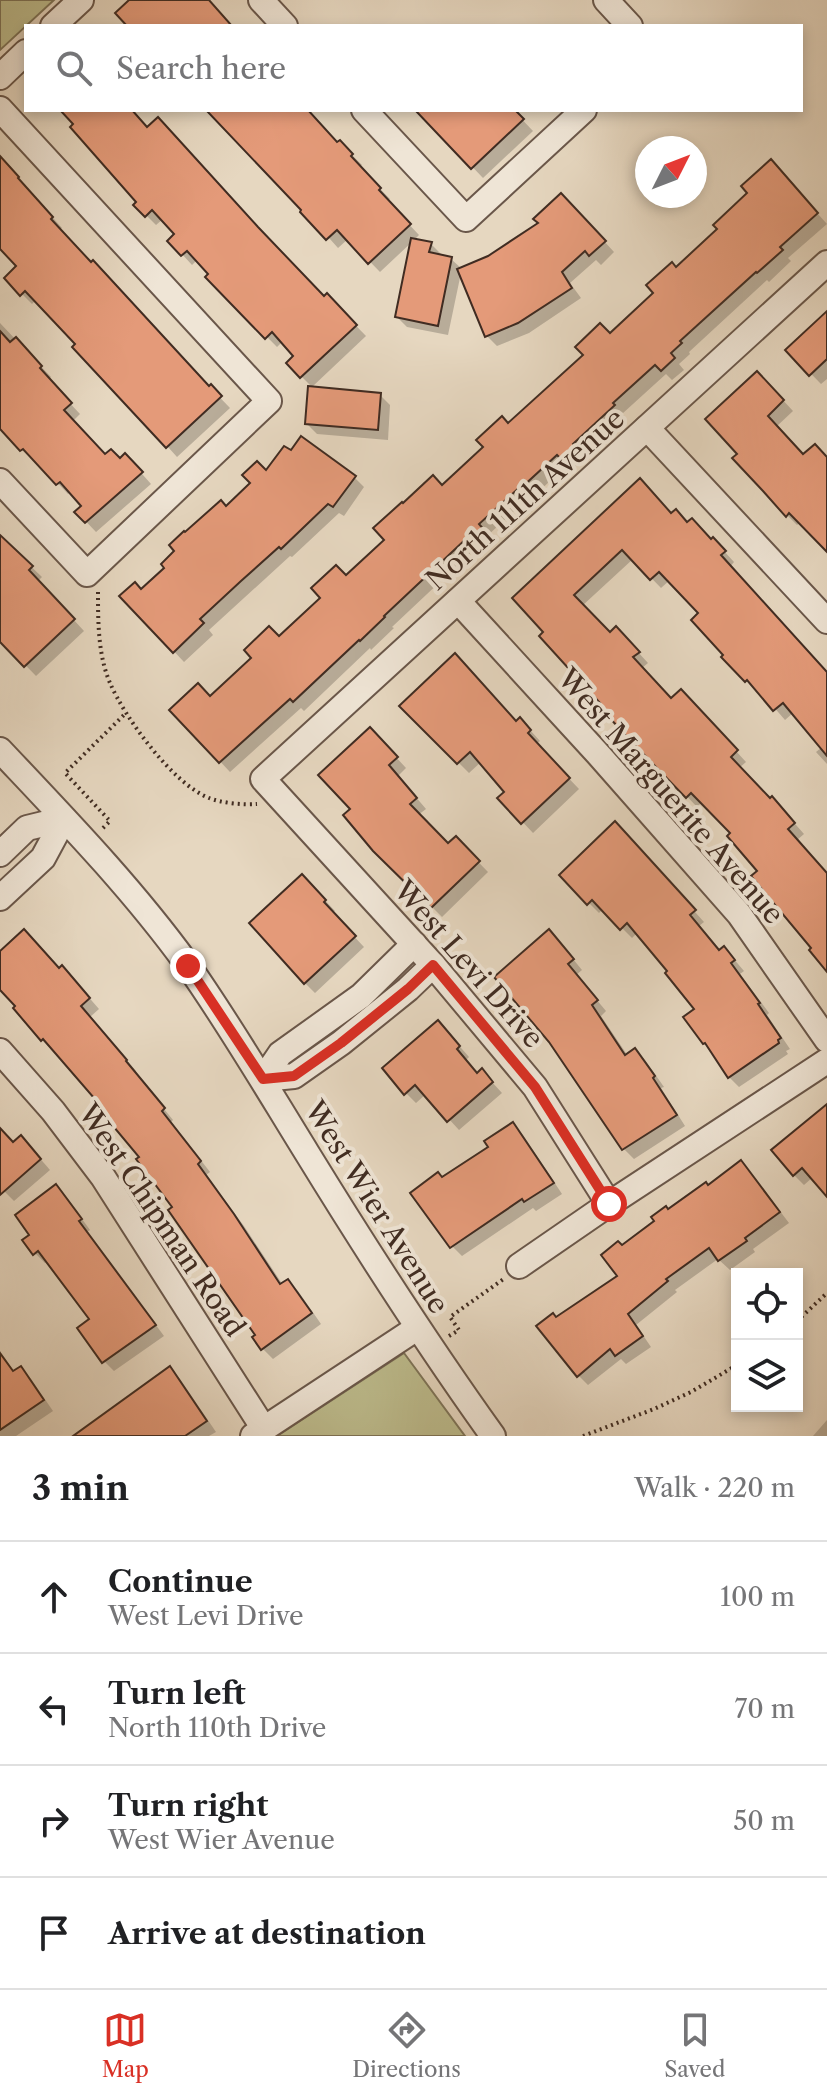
<!DOCTYPE html>
<html lang="en">
<head>
<meta charset="utf-8">
<style>
  :root { --surface:#fff; --page:#f6f6f6; --text:#202124; --muted:#757577; --line:#e0e0e0; --accent:#d93025 }
  body { margin:0; font-family:"Libre Caslon Text",serif; background:var(--page); color:var(--text) }
  .controls { position:absolute; right:24px; bottom:24px; display:grid; overflow:hidden; border-radius:0px; box-shadow:0 4px 12px #0003 }
  .controls button { width:72px; height:72px; display:grid; place-items:center; padding:0; border:0; border-bottom:2px solid var(--line); background:var(--surface); color:var(--text); font:40px sans-serif }
  .compass { position:absolute; left:635px; top:136px; width:72px; height:72px; border-radius:50%; background:var(--surface); box-shadow:0 4px 12px #0003; rotate:48deg }
  .stop { position:absolute; width:24px; height:24px; margin:-18px; border:6px solid #d93025; border-radius:50%; background:#fff }
  .stop.end { background:#d93025; border-color:#fff; box-shadow:0 2px 8px #0008 }
  .list { margin:0; padding:0; list-style:none }
  h2 { display:flex; justify-content:space-between; align-items:center; height:104px; margin:0; padding:0 32px; font-size:34px }
  h2 small { font-size:26px; font-weight:400; color:var(--muted) }
  .list li { display:grid; grid-template-columns:52px 1fr auto; gap:24px; align-items:center; box-sizing:border-box; height:112px; padding:0 32px; border-top:2px solid var(--line) }
  .list b { display:block; font-size:30px; white-space:nowrap }
  .list p { margin:0; font-size:26px; white-space:nowrap; color:var(--muted) }
  .list em { font-size:26px; font-style:normal; color:var(--muted) }
  .icon { flex:none; width:44px; height:44px; fill:none; stroke:currentColor; stroke-width:2; stroke-linecap:round; stroke-linejoin:round }
  .map { position:relative; flex:none; width:827px; height:1436px; overflow:hidden }
  .search { position:absolute; background:var(--surface); box-shadow:0 4px 12px #0003; left:24px; right:24px; top:24px; height:88px; display:flex; align-items:center; gap:20px; box-sizing:border-box; padding:0 28px; border-radius:0px; color:var(--muted); font-size:30px }
  .sheet { height:552px; background:var(--surface) }
  nav { display:flex; justify-content:space-around; align-items:center; box-sizing:border-box; height:112px; border-top:2px solid var(--line); background:var(--surface); font-size:22px; color:var(--muted) }
  nav a { display:grid; justify-items:center; gap:4px }
  nav .on { color:var(--accent) }
  .map>svg:first-child { display:block }
</style>
</head>
<body>
<div class="map">
<svg width="827" height="1436" viewBox="0 0 827 1436">
  <rect width="100%" height="100%" fill="#e6d7c0"/>
  <filter id="stains"><feTurbulence type="fractalNoise" baseFrequency=".0025" numOctaves="4"/><feColorMatrix values="0 0 0 0 .2 0 0 0 0 .09 0 0 0 0 .02 0 0 0 .5 -.17"/></filter>
  <radialGradient id="worn" r=".72"><stop offset=".6" stop-color="#630" stop-opacity="0"/><stop offset="1" stop-color="#630" stop-opacity=".3"/></radialGradient>
  <g fill="#bdbc8d" stroke="#7e7458" stroke-width="2">
    <polygon points="0,0 54,0 0,50"/>
    <polygon points="404,1353 465,1436 277,1436"/>
  </g>
  <g fill="#0003">
    <polygon points="63,110 130,110 148,129 268,240 324,299 327,296 366,336 312,387 288,363 296,356 283,341 277,347 208,277 211,274 198,259 192,265 170,241 177,234 163,219 156,225 136,205 139,202"/>
    <polygon points="215,110 304,110 338,145 340,143 362,165 359,167 390,199 387,201 419,235 413,241 431,244 441,254 440,257 451,259 462,269 489,258 571,205 614,252 601,265 596,260 570,283 581,298 529,333 497,346 487,336 461,273 448,335 407,327 397,317 413,241 380,272 348,239 338,248"/>
    <polygon points="418,110 513,110 533,131 483,178"/>
    <polygon points="0,158 62,228 59,230 230,408 177,457 36,300 32,304 6,278 19,266 0,246"/>
    <polygon points="780,172 827,224 788,258 791,261 769,282 767,280 689,352 690,354 679,364 684,370 672,380 666,374 622,414 624,416 581,456 584,459 573,468 568,464 533,497 531,496 487,536 492,541 482,550 478,546 392,627 394,628 371,650 370,648 304,711 301,708 230,772 172,710 210,698 279,639 508,426 656,293 677,270"/>
    <polygon points="827,314 827,379 821,384 788,350"/>
    <polygon points="0,323 51,377 48,380 80,414 72,422 105,456 135,466 151,484 96,532 77,512 84,506 71,491 68,494 34,458 32,459 22,450 0,425"/>
    <polygon points="767,383 793,411 776,427 804,456 827,459 827,549 801,522 797,525 787,515 739,454"/>
    <polygon points="380,395 390,405 388,440 317,434 307,424"/>
    <polygon points="267,473 354,477 364,487 344,516 339,513 292,557 290,556 209,630 213,635 184,662 122,596 141,591 226,508"/>
    <polygon points="672,515 688,524 723,550 734,562 730,567 827,673 827,764 816,752 822,747 793,713 785,720 758,689 756,691 724,657 726,655 701,613 670,580 661,588 633,559 582,606 610,635 626,639 648,663 642,668 672,700 691,702 746,762 739,768 770,801 782,809 804,834 797,840 827,873 827,969 733,834 702,802 697,807 601,705 603,703 546,632 515,598"/>
    <polygon points="0,537 42,577 38,581 84,631 36,676 0,639"/>
    <polygon points="402,706 517,723 530,730 540,741 536,744 579,789 533,833 500,798 507,792 481,762 469,773"/>
    <polygon points="370,729 406,768 398,776 426,809 418,815 448,846 456,839 488,872 442,917 375,850 353,810"/>
    <polygon points="625,834 704,922 699,926 720,951 733,958 744,971 740,974 769,1013 767,1015 790,1049 786,1051 788,1054 739,1087 729,1077 686,1017 697,1009 670,972 637,933 632,938 603,909 599,913 561,875"/>
    <polygon points="312,886 335,911 332,913 364,947 315,993 305,983"/>
    <polygon points="559,942 582,970 576,975 606,1011 601,1016 628,1056 635,1050 645,1060 664,1087 661,1088 685,1126 634,1159 624,1149"/>
    <polygon points="0,953 60,970 72,978 99,1009 90,1017 136,1071 134,1072 173,1120 171,1122 210,1172 206,1175 244,1226 283,1285 288,1281 298,1291 321,1324 273,1359 263,1349 258,1335 142,1157 104,1106 54,1048 52,1050 42,1040 18,1007 0,987"/>
    <polygon points="448,1033 469,1057 465,1061 477,1075 491,1081 502,1093 459,1130 426,1094 416,1103 406,1093"/>
    <polygon points="827,1107 827,1194 813,1177 804,1185 794,1175"/>
    <polygon points="513,1124 523,1135 562,1194 536,1211 533,1208 462,1256 452,1246 491,1148"/>
    <polygon points="0,1142 31,1148 50,1170 14,1201 0,1187"/>
    <polygon points="741,1163 751,1173 789,1223 753,1249 755,1252 730,1270 718,1259 675,1290 677,1292 636,1325 651,1347 626,1364 621,1359 588,1385 578,1375 556,1320 620,1276 622,1248 669,1211 708,1187"/>
    <polygon points="56,1187 66,1197 90,1230 87,1232 164,1336 114,1371 104,1361 92,1320 48,1261 45,1263 35,1253 32,1235"/>
    <polygon points="0,1351 15,1373 21,1369 31,1379 53,1411 16,1436 0,1436"/>
    <polygon points="170,1369 180,1379 216,1432 209,1436 76,1436"/>
    <polygon points="827,1420 827,1436 813,1436"/>
  </g>
  <g fill="#e49a79" stroke="#402c22" stroke-width="2">
    <polygon points="129,0 209,0 232,26 127,26 115,13"/>
    <polygon points="60,110 132,110 147,127 158,117 258,227 324,296 327,293 357,325 300,378 286,363 293,356 272,332 265,339 205,277 208,274 187,251 181,256 167,241 174,234 152,210 145,217 133,205 136,202 70,127 73,124"/>
    <polygon points="206,110 308,110 337,142 340,140 353,154 351,156 381,188 379,190 411,224 368,264 337,230 326,240 300,212 301,210"/>
    <polygon points="415,110 515,110 524,119 471,169"/>
    <polygon points="0,156 19,177 18,178 53,217 51,219 91,262 93,260 209,386 211,384 222,396 166,448 72,347 75,344 25,291 20,296 4,278 16,266 0,249"/>
    <polygon points="771,159 818,213 780,247 783,250 757,273 756,272 680,341 682,343 671,353 675,358 661,371 655,365 613,403 615,405 573,444 575,447 562,460 557,455 521,488 520,487 479,524 484,530 471,542 467,538 384,616 385,617 360,641 359,640 293,702 290,699 219,763 169,710 198,683 210,696 251,658 244,650 269,626 279,636 320,598 311,588 336,565 346,575 384,540 373,528 402,502 403,503 433,475 442,485 483,447 476,440 502,416 508,423 583,355 575,347 600,323 610,333 653,293 646,285 672,262 676,267 717,229 713,225 747,193 741,186"/>
    <polygon points="561,193 606,241 589,256 585,251 562,272 572,288 518,323 485,337 457,269 488,256 538,223 533,219"/>
    <polygon points="411,238 432,242 429,252 452,257 438,326 395,317"/>
    <polygon points="827,311 827,359 809,376 785,350"/>
    <polygon points="0,331 10,342 16,337 42,366 40,368 72,403 64,410 105,454 111,449 120,458 125,453 143,472 85,523 74,512 81,506 60,482 56,485 23,449 20,451 0,429"/>
    <polygon points="757,371 784,400 768,416 803,454 815,444 827,457 827,552 789,513 786,517 763,491 732,458 737,454 705,419"/>
    <polygon points="308,386 381,393 378,430 305,424"/>
    <polygon points="301,436 356,476 333,507 328,504 281,549 279,547 241,581 200,619 204,623 173,653 119,596 135,582 141,589 164,568 161,564 174,551 169,545 184,531 185,532 221,500 226,506 250,483 242,475 257,461 266,470 284,446 291,450"/>
    <polygon points="640,478 671,513 676,509 687,522 692,518 711,539 713,537 726,551 721,555 827,672 827,756 783,703 773,711 747,680 745,682 721,657 723,655 691,620 698,613 659,572 650,580 622,550 574,595 610,632 616,626 640,652 633,657 671,698 681,689 738,750 731,757 770,798 772,796 795,823 788,829 827,873 827,972 809,950 811,948 751,876 757,871 727,836 730,833 691,793 686,798 628,738 598,705 600,703 539,636 543,632 512,598"/>
    <polygon points="0,535 33,566 29,570 75,619 24,667 0,642"/>
    <polygon points="455,653 516,721 520,717 531,730 528,733 570,778 521,824 497,798 504,792 470,752 457,764 399,706"/>
    <polygon points="370,727 398,757 389,765 417,798 410,804 448,843 456,836 480,861 431,908 373,851 343,815 350,809 318,775"/>
    <polygon points="615,821 696,910 690,915 719,950 724,946 735,960 731,963 760,1003 758,1004 781,1038 778,1040 779,1043 728,1078 705,1043 703,1044 683,1017 694,1009 665,973 667,971 627,923 620,930 592,900 587,905 559,875"/>
    <polygon points="302,874 326,900 324,902 356,936 304,984 249,923"/>
    <polygon points="24,929 59,968 62,965 90,998 81,1006 127,1060 126,1061 165,1108 162,1111 201,1161 198,1164 234,1214 280,1284 288,1279 312,1313 261,1350 252,1337 255,1335 168,1210 172,1207 136,1159 139,1157 98,1108 101,1106 43,1039 41,1041 13,1008 15,1006 0,990 0,951"/>
    <polygon points="549,929 574,959 568,964 598,1000 592,1005 625,1055 635,1048 655,1076 653,1078 677,1115 622,1150 549,1042 494,977"/>
    <polygon points="438,1020 460,1046 457,1049 477,1073 482,1068 493,1082 447,1122 415,1085 404,1095 382,1068"/>
    <polygon points="827,1104 827,1197 802,1168 793,1176 771,1150"/>
    <polygon points="513,1122 554,1183 524,1202 522,1199 450,1248 410,1193 438,1172 442,1177 488,1147 484,1141"/>
    <polygon points="0,1128 13,1142 21,1135 41,1159 0,1195"/>
    <polygon points="741,1160 780,1212 745,1238 747,1241 718,1261 709,1248 666,1279 668,1281 628,1314 643,1336 615,1356 610,1349 577,1377 536,1326 553,1313 556,1317 617,1276 601,1255 618,1241 622,1245 654,1221 651,1217 666,1206 668,1209 706,1182 708,1185"/>
    <polygon points="56,1184 82,1219 79,1221 156,1325 102,1363 77,1328 89,1319 38,1251 33,1255 22,1240 29,1235 15,1215"/>
    <polygon points="0,1353 13,1371 21,1366 44,1400 0,1430"/>
    <polygon points="170,1366 207,1421 185,1436 73,1436"/>
  </g>
  <g fill="none" stroke-linecap="round" stroke-linejoin="round">
    <g stroke="#6a574a" stroke-width="28">
      <g id="minor">
        <polyline points="261,0 285,26"/>
        <polyline points="606,0 630,26"/>
        <polyline points="53,26 81,0"/>
        <polyline points="0,77 26,52"/>
        <polyline points="0,109 269,401 87,574 0,481"/>
        <polyline points="364,110 466,219 584,110"/>
        <polyline points="647,428 827,621"/>
        <polyline points="458,601 598,754 739,914 827,1040"/>
        <path d="M 0,750 C 65,819 131,887 187,964 C 230,1025 268,1090 307,1153 C 366,1249 427,1344 493,1436"/>
        <polyline points="0,854 27,828 64,819"/>
        <polyline points="0,898 43,858 64,819"/>
        <polyline points="0,1051 53,1111 103,1177 264,1429"/>
        <polyline points="263,1079 294,1076 341,1043 408,989 433,965"/>
        <polyline points="263,1079 280,1054 361,996 414,944"/>
        <polyline points="609,1204 535,1087 433,965 263,779 827,263"/>
        <polyline points="519,1266 609,1204 827,1061"/>
        <polyline points="253,1436 417,1328"/>
      </g>
    </g>
    <g stroke="#402c22" stroke-width="4" stroke-dasharray="2 4" stroke-linecap="butt">
      <path d="M 98,592 C 98,622 98,655 110,683 C 125,718 173,784 209,798 C 221,803 243,805 257,804"/>
      <polyline points="103,828 110,821 65,773 126,713"/>
      <polyline points="797,1321 827,1293"/>
      <polyline points="449,1336 459,1330 450,1317 505,1278"/>
      <polyline points="583,1436 654,1409 691,1392 737,1365"/>
    </g>
    <use href="#minor" stroke="#efe5d6" stroke-width="24"/>
  </g>
  <g fill="none" stroke-linecap="round" stroke-linejoin="round">
    <polyline stroke="#d93025" stroke-width="10" points="188,966 263,1079 294,1076 341,1043 408,989 433,965 535,1087 609,1204"/>
  </g>
  <g text-anchor="middle" dominant-baseline="central" stroke-width="8" stroke-linejoin="round" paint-order="stroke">
    <g font-size="28" fill="#402c22" stroke="#efe5d6">
      <text transform="translate(525 499) rotate(-42)">North 111th Avenue</text>
      <text transform="translate(671 796) rotate(49)">West Marguerite Avenue</text>
      <text transform="translate(469 964) rotate(49)">West Levi Drive</text>
      <text transform="translate(377 1207) rotate(58)">West Wier Avenue</text>
      <text transform="translate(162 1220) rotate(56)">West Chipman Road</text>
    </g>
  </g>
  <rect width="100%" height="100%" filter="url(#stains)"/>
  <rect width="100%" height="100%" fill="url(#worn)"/>
</svg>
<div class="controls">
<button><svg class="icon" aria-label="locate" viewBox="0 0 24 24"><circle cx="12" cy="12" r="6"/><path d="M12 2v4M12 18v4M2 12h4M18 12h4"/></svg></button>
<button><svg class="icon" aria-label="layers" viewBox="0 0 24 24"><path d="M12 4l9 5-9 5-9-5zM3 14l9 5 9-5"/></svg></button>
</div>
<svg class="compass" viewBox="-18 -18 36 36"><path d="M0-13l5 13h-10z" fill="#e53935"/><path d="M0 13l5-13h-10z" fill="#757577"/></svg>
<div class="stop" style="left:609px;top:1204px"></div>
<div class="stop end" style="left:188px;top:966px"></div>
<div class="search"><svg class="icon" aria-label="search" viewBox="0 0 24 24"><circle cx="10" cy="10" r="6"/><path d="M15 15l6 6"/></svg>Search here</div>
</div>
<section class="sheet">
<h2>3 min<small>Walk · 220 m</small></h2>
<ul class="list">
<li><svg class="icon" aria-label="ahead" viewBox="0 0 24 24"><path d="M12 20V5M6 11l6-6 6 6"/></svg><div><b>Continue</b><p>West Levi Drive</p></div><em>100 m</em></li>
<li><svg class="icon" aria-label="left" viewBox="0 0 24 24"><path d="M17 20v-9H6M10 6l-5 5 5 5"/></svg><div><b>Turn left</b><p>North 110th Drive</p></div><em>70 m</em></li>
<li><svg class="icon" aria-label="right" viewBox="0 0 24 24"><path d="M7 20v-9h11M14 6l5 5-5 5"/></svg><div><b>Turn right</b><p>West Wier Avenue</p></div><em>50 m</em></li>
<li><svg class="icon" aria-label="arrive" viewBox="0 0 24 24"><path d="M6 21V4h12l-3 4 3 4H6"/></svg><div><b>Arrive at destination</b></div></li>
</ul>
</section>
<nav>
<a class="on"><svg class="icon" aria-label="map" viewBox="0 0 24 24"><path d="M3 6l6-2 6 2 6-2v14l-6 2-6-2-6 2zM9 4v14M15 6v14"/></svg>Map</a>
<a><svg class="icon" aria-label="directions" viewBox="0 0 24 24"><path d="M12 3l9 9-9 9-9-9zM9 14v-3h6M13 9l2 2-2 2"/></svg>Directions</a>
<a><svg class="icon" aria-label="saved" viewBox="0 0 24 24"><path d="M7 4h10v16l-5-4-5 4z"/></svg>Saved</a>
</nav>
</body>
</html>
